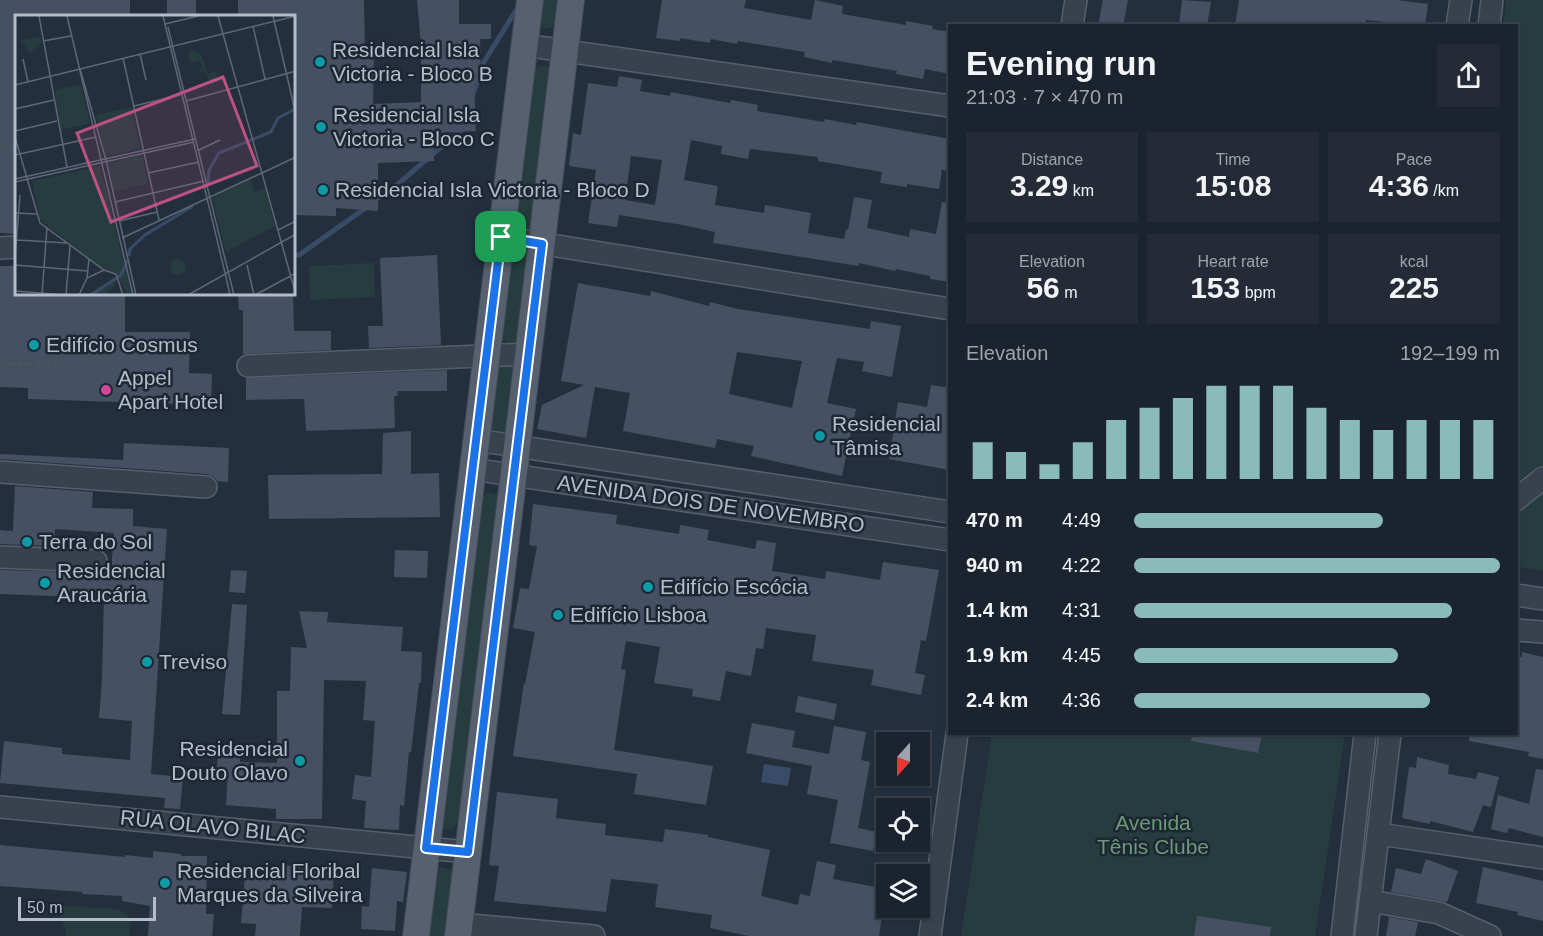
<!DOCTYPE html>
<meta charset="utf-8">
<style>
body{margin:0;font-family:Helvetica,sans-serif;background:#242b36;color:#f1f3f6;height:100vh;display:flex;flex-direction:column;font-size:22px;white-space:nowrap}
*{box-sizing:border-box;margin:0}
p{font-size:20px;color:#a0a4aa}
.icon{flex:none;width:33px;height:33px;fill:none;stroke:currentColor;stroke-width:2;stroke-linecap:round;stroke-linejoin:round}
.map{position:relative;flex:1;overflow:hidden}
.side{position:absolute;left:948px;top:24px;width:570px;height:711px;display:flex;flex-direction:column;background:#1b232e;border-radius:0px;box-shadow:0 2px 4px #0004,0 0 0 2px #39404a}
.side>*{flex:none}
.needle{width:39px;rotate:201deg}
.fabs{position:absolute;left:876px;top:732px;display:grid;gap:12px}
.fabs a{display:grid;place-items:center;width:54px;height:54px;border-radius:0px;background:#1b232e;box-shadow:0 2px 4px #0004,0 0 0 2px #39404a;font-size:30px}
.scale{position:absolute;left:18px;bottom:15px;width:138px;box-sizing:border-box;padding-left:6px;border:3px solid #b4bcc9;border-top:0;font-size:16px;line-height:21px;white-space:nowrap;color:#b4bcc9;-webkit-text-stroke:4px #1d2633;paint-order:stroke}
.pin{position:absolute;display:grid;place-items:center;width:51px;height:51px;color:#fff;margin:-26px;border-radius:12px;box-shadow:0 3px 9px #0006}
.round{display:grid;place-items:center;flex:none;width:63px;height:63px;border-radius:0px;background:#242b36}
.summary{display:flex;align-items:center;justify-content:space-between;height:102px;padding:0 18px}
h1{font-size:33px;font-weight:700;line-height:45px}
.metrics{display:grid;grid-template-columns:repeat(3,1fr);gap:9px;height:102px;padding:6px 18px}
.metrics div{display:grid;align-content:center;border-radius:0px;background:#242b36;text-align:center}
.metrics b{font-size:30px;font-weight:700}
.metrics small{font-size:16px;font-weight:400}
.metrics p{font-size:16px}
.chart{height:168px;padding:12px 18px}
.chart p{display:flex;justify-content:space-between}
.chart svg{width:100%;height:108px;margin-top:6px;stroke:#8bbbb9;stroke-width:6}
ul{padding:0 18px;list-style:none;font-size:20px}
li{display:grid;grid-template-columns:96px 72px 1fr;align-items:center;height:45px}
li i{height:15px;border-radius:8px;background:#8bbbb9}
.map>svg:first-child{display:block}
.green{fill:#263c3f}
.water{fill:#394c67}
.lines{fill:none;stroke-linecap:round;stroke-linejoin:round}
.stream{stroke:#394c67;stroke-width:5}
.building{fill:#455162;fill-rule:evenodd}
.minor-casing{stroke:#565f6c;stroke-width:24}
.major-casing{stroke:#414a57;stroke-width:28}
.path{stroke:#44595c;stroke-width:3;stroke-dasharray:4.5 4.5;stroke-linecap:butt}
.minor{stroke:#38414e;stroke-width:21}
.major{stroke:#56606e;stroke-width:26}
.route-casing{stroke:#fff;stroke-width:12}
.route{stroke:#1a73e8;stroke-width:8}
.culture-dot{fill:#0f9aa8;stroke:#1d2633;stroke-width:2}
.hotel-dot{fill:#d1479c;stroke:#1d2633;stroke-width:2}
.labels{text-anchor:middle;stroke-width:5;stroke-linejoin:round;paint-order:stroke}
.poi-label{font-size:21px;fill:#b4bcc9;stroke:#1d2633;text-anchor:start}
.street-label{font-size:21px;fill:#b4bcc9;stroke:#1d2633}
.park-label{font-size:21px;fill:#6b9a76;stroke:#1d2633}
.inset-river{fill:none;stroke:#394c67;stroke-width:3}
.inset-road{fill:none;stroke:#5e6776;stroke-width:1.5}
.view{fill:#bd5182;fill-opacity:0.15;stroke:#bd5182;stroke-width:3}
.inset-edge{fill:none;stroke:#b4bcc9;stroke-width:3}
</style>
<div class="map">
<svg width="1543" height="936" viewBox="0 0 1543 936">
<rect width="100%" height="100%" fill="#242f3e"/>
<path class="green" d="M542,0H558L555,26L546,29L541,27L539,20Z
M1506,0H1543V571L1517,567L1516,26H1503Z
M545,66L550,68L531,230H521L515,224L533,72L538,67Z
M520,251L527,253L530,257L521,338L516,344L511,347L501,338L512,256L514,253Z
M374,263L375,297L310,300L309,266Z
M514,363L517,368L507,431L497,434L490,429L499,366Z
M488,492L500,495L502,503L458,821L453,829H441L435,820L483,497Z
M992,734H1345L1315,936H961Z
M440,867L452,870L454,878L447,936H428L435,877Z
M71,906L117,909L126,914L131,922L129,936H65L66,932L59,912L61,907Z"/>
<path class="water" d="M764,764L791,768L788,786L761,782Z"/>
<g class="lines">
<path class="stream" d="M472,97L484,62L518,7
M374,201L398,184L461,130L463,126
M294,255H299L367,207"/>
</g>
<path class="building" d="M0,0H130V16H16L14,119H16V234L0,233Z
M167,0H196V16H167Z
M238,0H364L365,52L374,53L373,104L421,102V44L417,0H459V24H491V39H480L481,83H474L476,131L433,133L434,161L378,163V211L336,208V216L294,215V16H238Z
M662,0H746L744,8L811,20L815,0L843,6L842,14L906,25V21L933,26L932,29L950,32V74L925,69L923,79L896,74L897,71L832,60V63L804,57L805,52L738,41L737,44L711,39L710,43L680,38V41L656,38Z
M1103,0H1128L1123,26H1098Z
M1182,0L1211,2L1207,26H1179Z
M1239,0H1397L1428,4L1425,26L1366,20L1365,26H1290L1268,22L1267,26H1235Z
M619,76L642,80L640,91L670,96L671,92L730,103L731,100L758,105L757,111L824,122L825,119L856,125L857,122L950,139V171L942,170L939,189L907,184V187L880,183L882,172L818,161V157L750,149L748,159L721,154L722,146L691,140L684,180L718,186L715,205L764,213L765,205L811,213L808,233L844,239L846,229L848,230L854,197L872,200L867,228L909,237L910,229L936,234L942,202L950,203V282L930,279V276L896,269L895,271L859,263V266L713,243L715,232L683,225L619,215L617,227L588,223L596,170L569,166L573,133L581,135L588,83L617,87ZM631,156L662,160L655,205L625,200Z
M437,255L441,345L369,348L368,326H383L380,258Z
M0,266H16V294H125V332H190L189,373L212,374L211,405L28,399V388L0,387Z
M578,283L650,296L651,291L709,306L710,302L738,309L870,329L871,321L901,326L892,377L862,371L864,362L837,358L827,403L856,409L842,476L751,456L754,446L717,439L715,448L623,431L630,393L595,387L586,438L537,429L542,405L584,385L561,381ZM737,352L802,361L792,408L729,394Z
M238,294H293L294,331H331V350L243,354V310H239Z
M447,370V391H398L397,396H394L395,428L306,431L304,399L246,400V378Z
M931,385L950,388V470L889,459L898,402L927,407Z
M411,431V474L439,473L440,517L269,519L268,475L382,474L383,433Z
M124,443L229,448L228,482L217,481L214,477L207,474L0,459V454L123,460Z
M15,486L93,492L92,508L133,509V526L167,529L151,774L183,777L180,809L164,808L165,798L0,783L4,741L62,748V754L130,760L132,721L99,718L102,678L104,598L0,594V570L111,573L114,533L55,529L54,546L0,544V530L13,531Z
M533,504L617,515L616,524L679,534L680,525L709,530L707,540L755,549L757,540L776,543L772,571L825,579L826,571L880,580L883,562L939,570L926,641L921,640L915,673L925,675L921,695L871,685L874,670L812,661L816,635L766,628L763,649L756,648L751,676L726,671L720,701L692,696L693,689L654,683L660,647L626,641L621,669L626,670L614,750L713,766L706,805L634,794L637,774L513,756L524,683L525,684L535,632L513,628L520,588L529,589L537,546L529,545Z
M395,550L428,551L427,578L394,577Z
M231,570L247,571L245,593L229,592Z
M232,604L247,605L240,715L222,714Z
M299,611L328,612L327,622L403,627L401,651L422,652L421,683H419L411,753L409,752L404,806L400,805L399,830L364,828L366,801L352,799L355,775L371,777L375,721L363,720L366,681L324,680L322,819H276V809L226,805L228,771L217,770L218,747L240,748V762L277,763V691H290L291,647L307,648Z
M1522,652L1543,657V759L1528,756L1529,752L1469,741V734H1516V656L1522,657Z
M798,696L837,704L834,720L795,712Z
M752,723L795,731L792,747L829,754L834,726L866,732L861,760L870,762L858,828L877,832L873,851L830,843L838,800L807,794L812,766L746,753Z
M1192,734H1262L1258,753L1191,741Z
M1417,757L1449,765L1448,774L1476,779L1478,772L1499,777L1491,807L1483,805L1473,832L1430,821V824L1402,818L1409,767L1416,768Z
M1536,769L1543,770V837L1509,828L1507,833L1491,829L1498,795L1529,804Z
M497,792L558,799L556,818L606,824L605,835L663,842L665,829L708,835V837L770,850L761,896L798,905L800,894L810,896L817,861L836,865L833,879L886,889L879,936H749L710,928L712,915L655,907L658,884L611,879L606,912L494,901L499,866L489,865Z
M0,845L125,857V855L153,858V851L181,854V856H207L206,914H214L212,936H148L150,906L122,901V896L82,894L83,892L0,886Z
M1426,859L1458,871L1447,902L1391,892L1396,868L1421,874Z
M280,865L334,869L332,908L302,907L300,936H255L256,924L241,923L245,875L280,878Z
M1483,867L1543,881V921L1517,915L1518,912L1476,903Z
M372,868L407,872L403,902L397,901L395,931L361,929L362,906L369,907Z
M1197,916L1271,927L1270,936H1194Z
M1389,917L1418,922L1415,936H1386Z"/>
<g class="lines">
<g class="minor-casing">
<path id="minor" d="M1072,26L1076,0
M1457,26L1461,0
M1489,26L1492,0
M524,45L950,106
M501,237L950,309
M0,248L16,247
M248,366L529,354
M476,440L950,512
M472,469L950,540
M0,472L206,487
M1516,500L1543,478
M0,557L96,561
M1516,595L1543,599
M1516,630L1543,632
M0,807L468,852
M1379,834L1543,858
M1370,901L1439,913L1490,936
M460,924L594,936
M930,936L957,734
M1342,936L1365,734
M1366,936L1390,734"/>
</g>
<g class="major-casing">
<path id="major" d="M416,936L530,0
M458,936L571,0"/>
</g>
<path class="path" d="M0,149L16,150
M0,364L65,365"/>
<use href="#minor" class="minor"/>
<use href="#major" class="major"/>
</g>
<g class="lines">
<g class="route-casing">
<path id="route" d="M501,237L542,244L468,852L426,848Z"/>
</g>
<use href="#route" class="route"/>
</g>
<g class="culture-dot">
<circle cx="320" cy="62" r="6"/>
<circle cx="321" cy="127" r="6"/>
<circle cx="323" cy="190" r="6"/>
<circle cx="34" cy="345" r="6"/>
<circle cx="820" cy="436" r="6"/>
<circle cx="27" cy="542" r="6"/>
<circle cx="45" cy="583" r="6"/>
<circle cx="648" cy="587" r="6"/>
<circle cx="558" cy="615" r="6"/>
<circle cx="147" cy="662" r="6"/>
<circle cx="300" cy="761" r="6"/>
<circle cx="165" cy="883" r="6"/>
</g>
<circle class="hotel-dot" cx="106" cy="390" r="6"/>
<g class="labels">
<g class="poi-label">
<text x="332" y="57">Residencial Isla<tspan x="332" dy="24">Victoria - Bloco B</tspan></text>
<text x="333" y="122">Residencial Isla<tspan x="333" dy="24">Victoria - Bloco C</tspan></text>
<text x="335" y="197">Residencial Isla Victoria - Bloco D</text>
<text x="46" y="352">Edifício Cosmus</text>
<text x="118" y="385">Appel<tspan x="118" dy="24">Apart Hotel</tspan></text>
<text x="832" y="431">Residencial<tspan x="832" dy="24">Tâmisa</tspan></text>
<text x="39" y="549">Terra do Sol</text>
<text x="57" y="578">Residencial<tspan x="57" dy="24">Araucária</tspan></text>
<text x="660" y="594">Edifício Escócia</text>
<text x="570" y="622">Edifício Lisboa</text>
<text x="159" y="669">Treviso</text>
<text x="288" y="756" text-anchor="end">Residencial<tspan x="288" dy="24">Douto Olavo</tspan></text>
<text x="177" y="878">Residencial Floribal<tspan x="177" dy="24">Marques da Silveira</tspan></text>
</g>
<g class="street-label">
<text transform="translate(711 504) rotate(8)" y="7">AVENIDA DOIS DE NOVEMBRO</text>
<text transform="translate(213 827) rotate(6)" y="7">RUA OLAVO BILAC</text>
</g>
<g class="park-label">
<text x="1153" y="830">Avenida<tspan x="1153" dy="24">Tênis Clube</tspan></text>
</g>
</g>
<g transform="translate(15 15)">
<rect width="280" height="280" fill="#242f3e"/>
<path d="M25,21L26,28L15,38L6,25ZM175,34L186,40L193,59L201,57L203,67L196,69L189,56L182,59L187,51L184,45L178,48L174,44ZM66,70L75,108L46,115L40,78L42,74ZM116,92L125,133L91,142L81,100ZM127,140L133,169L99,176L93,148ZM85,151L116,277L113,280L101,258L86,252L25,205L17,166ZM235,164L239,177L250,173L260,211L211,237L197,183ZM155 252a8 8 0 1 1 16 0a8 8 0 1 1-16 0ZM100,262L101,269L90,280H72Z" fill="#263c3f"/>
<path class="inset-river" d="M193,168L194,155L204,138L256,117L263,103L280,94M114,241L115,234L130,220L178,191M76,280L106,260L113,245"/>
<path class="inset-road" d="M24,1L52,152M52,1L118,280M148,1L211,262M203,1L281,280M258,1L281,100M150,9L183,1M238,11L250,64M153,12L214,260M28,26L56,21M125,39L131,65M108,43L144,205M8,44L13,67M65,54L91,145L121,280M0,70L281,1M171,86L281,56M119,91L165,80M0,94L39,85M0,116L42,106M0,122L25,208L89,255L101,259L108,280M184,135L205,125M0,140L81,122M133,158L184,147M0,164L180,124M0,167L179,127M100,187L189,166M0,198L22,199M104,206L142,197M263,215L281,206M107,223L281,142M2,225L52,228M0,242L5,180M0,250L73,256M232,250L239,280M214,260L219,280M211,262L215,280M72,263L74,244M0,276L50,280M27,280L32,212M51,280L55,231M64,280L72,263L89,255M173,280L281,219M240,280L281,258"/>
<path class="view" d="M208,62L242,151L96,207L62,118Z"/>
<rect width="280" height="280" class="inset-edge"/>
</g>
</svg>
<div class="fabs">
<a><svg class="needle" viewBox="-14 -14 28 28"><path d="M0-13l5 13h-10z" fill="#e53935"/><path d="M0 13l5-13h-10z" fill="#a0a4aa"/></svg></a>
<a><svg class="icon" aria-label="locate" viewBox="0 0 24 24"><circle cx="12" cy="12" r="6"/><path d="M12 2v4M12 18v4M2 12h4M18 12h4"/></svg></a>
<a><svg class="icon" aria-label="layers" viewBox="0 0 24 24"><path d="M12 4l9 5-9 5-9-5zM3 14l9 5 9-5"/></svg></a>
</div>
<div class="scale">50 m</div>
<div class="pin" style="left:501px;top:237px;background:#1e9e55"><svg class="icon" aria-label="arrive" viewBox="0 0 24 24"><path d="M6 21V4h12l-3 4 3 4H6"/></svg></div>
<section class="side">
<div class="summary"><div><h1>Evening run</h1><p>21:03 · 7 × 470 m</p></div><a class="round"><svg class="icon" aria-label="share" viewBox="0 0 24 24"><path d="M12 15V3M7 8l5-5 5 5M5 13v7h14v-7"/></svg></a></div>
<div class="metrics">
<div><p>Distance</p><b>3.29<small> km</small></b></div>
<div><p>Time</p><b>15:08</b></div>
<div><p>Pace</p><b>4:36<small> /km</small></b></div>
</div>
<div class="metrics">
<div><p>Elevation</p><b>56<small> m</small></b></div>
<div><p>Heart rate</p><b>153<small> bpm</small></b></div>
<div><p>kcal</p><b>225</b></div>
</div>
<div class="chart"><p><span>Elevation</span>192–199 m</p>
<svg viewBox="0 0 160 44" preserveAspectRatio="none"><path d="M5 44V29M15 44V33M25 44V38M35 44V29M45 44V20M55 44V15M65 44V11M75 44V6M85 44V6M95 44V6M105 44V15M115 44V20M125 44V24M135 44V20M145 44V20M155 44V20"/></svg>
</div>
<ul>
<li><b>470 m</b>4:49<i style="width:68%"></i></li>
<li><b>940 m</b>4:22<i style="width:100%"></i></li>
<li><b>1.4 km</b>4:31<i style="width:87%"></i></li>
<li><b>1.9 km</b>4:45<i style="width:72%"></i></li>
<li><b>2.4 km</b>4:36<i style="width:81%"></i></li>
</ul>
</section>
</div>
